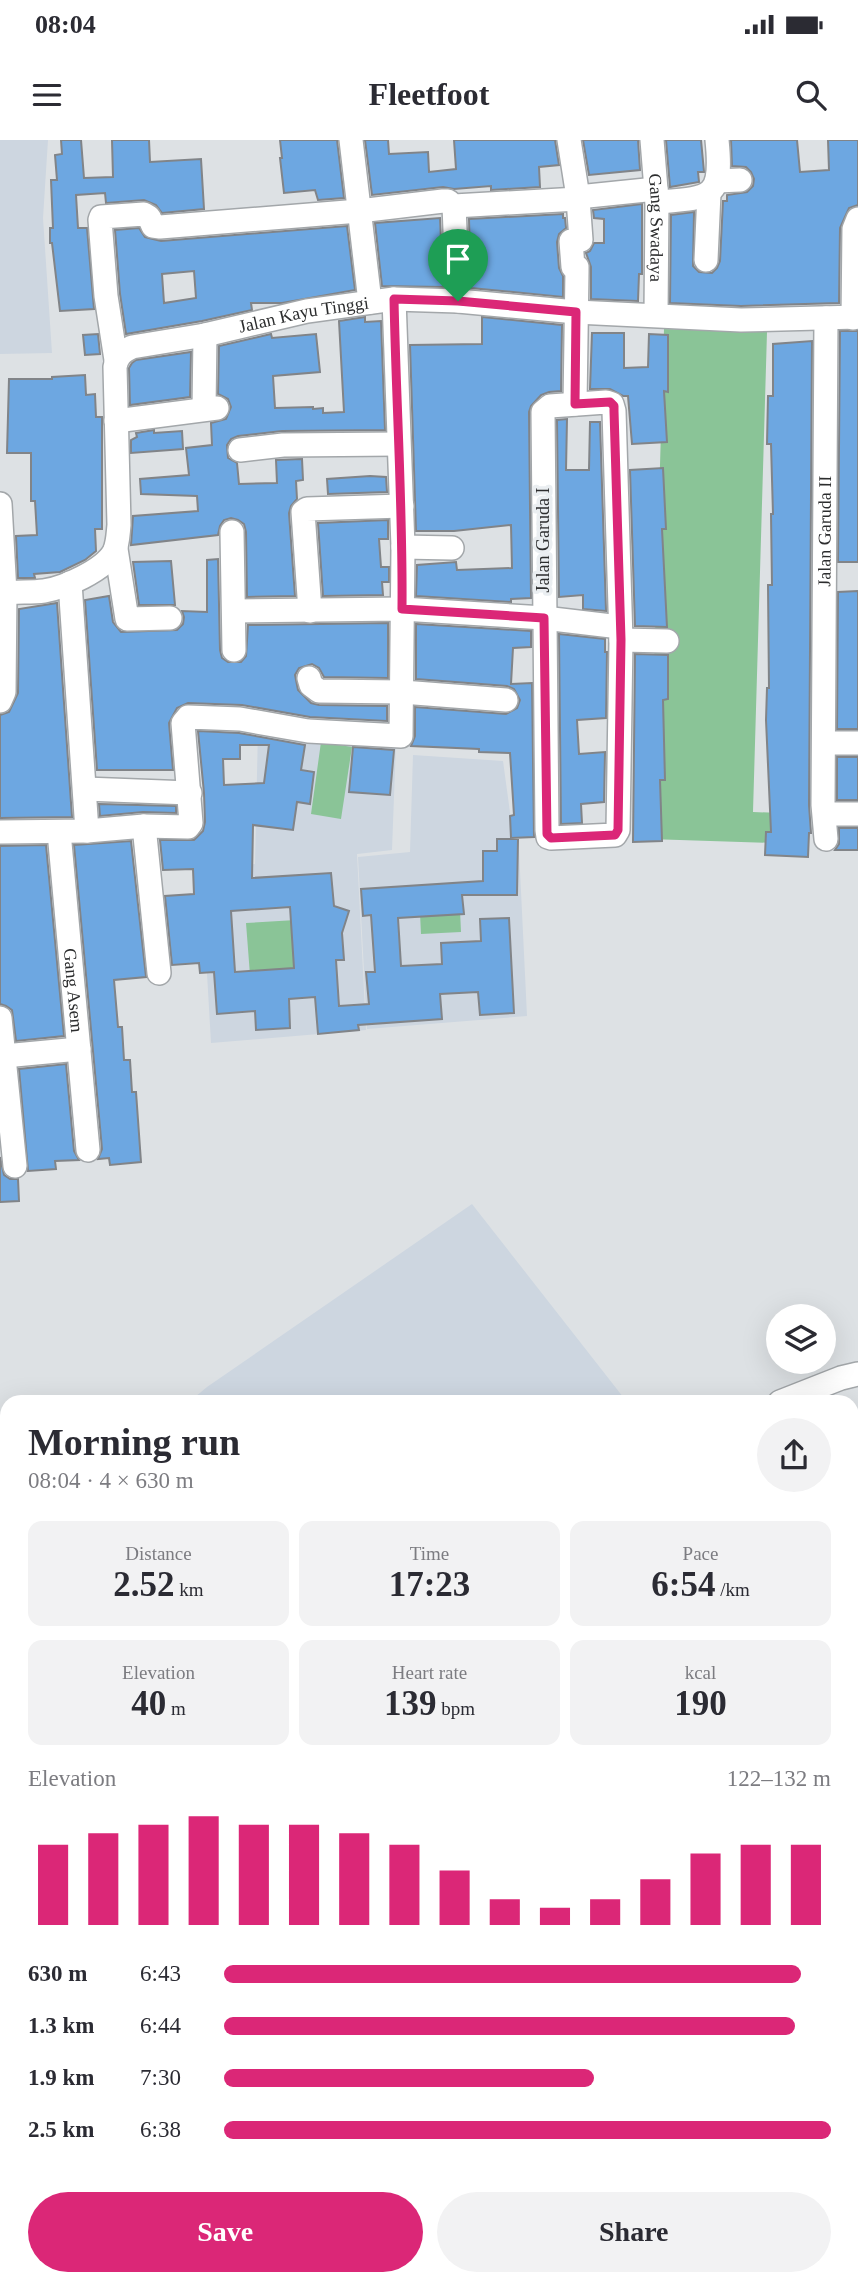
<!DOCTYPE html>
<meta charset="utf-8">
<style>
body{margin:0;font-family:Georgia,serif;background:#f2f2f3;color:#2b2b33;height:100vh;display:flex;flex-direction:column;font-size:26px;white-space:nowrap}
*{box-sizing:border-box;margin:0}
p{font-size:23px;color:#7c7c81}
.icon{flex:none;width:38px;height:38px;fill:none;stroke:currentColor;stroke-width:2;stroke-linecap:round;stroke-linejoin:round}
.map{position:relative;flex:1;overflow:hidden}
.drawer{position:absolute;left:0px;top:1255px;width:859px;height:891px;display:flex;flex-direction:column;background:#fff;border-radius:21px 21px 0 0;box-shadow:0 7px 28px #0002}
.drawer>*{flex:none}
.controls{position:absolute;left:766px;top:1164px;display:grid;gap:14px}
.controls a{display:grid;place-items:center;width:70px;height:70px;border-radius:50%;background:#fff;box-shadow:0 7px 28px #0002;font-size:35px}
.pin{position:absolute;display:grid;place-items:center;width:60px;height:60px;color:#fff;margin:-72px -30px;border-radius:50% 50% 50% 0;rotate:-45deg;box-shadow:0 0 7px #0007}
.pin .icon{rotate:45deg}
.round{display:grid;place-items:center;flex:none;width:74px;height:74px;border-radius:37px;background:#f2f2f3}
.head{display:flex;align-items:center;justify-content:space-between;height:119px;padding:0 28px}
h1{font-size:38px;font-weight:700;line-height:52px}
.figures{display:grid;grid-template-columns:repeat(3,1fr);gap:10px;height:119px;padding:7px 28px}
.figures div{display:grid;align-content:center;border-radius:14px;background:#f2f2f3;text-align:center}
.figures b{font-size:35px;font-weight:700}
.figures small{font-size:19px;font-weight:400}
.figures p{font-size:19px}
.chart{height:196px;padding:14px 28px}
.chart p{display:flex;justify-content:space-between}
.chart svg{width:100%;height:126px;margin-top:7px;stroke:#db2777;stroke-width:6}
.action{display:flex;gap:14px;margin-top:auto;padding:14px 28px}
.action a{flex:1;height:80px;border-radius:42px;background:#db2777;color:#fff;font-size:28px;font-weight:700;line-height:80px;text-align:center}
.action a+a{background:#f2f2f3;color:#2b2b33}
ul{padding:0 28px;list-style:none;font-size:23px}
li{display:grid;grid-template-columns:112px 84px 1fr;align-items:center;height:52px}
li i{height:18px;border-radius:9px;background:#db2777}
.status{display:flex;justify-content:space-between;align-items:center;height:49px;padding:0 35px;background:#fff;direction:ltr}
.status svg{height:19px;fill:currentColor}
header{display:flex;justify-content:space-between;align-items:center;height:91px;padding:0 28px;background:#fff;font-size:32px;font-weight:700}
.map>svg:first-child{display:block}
.built{fill:#cdd6e0}
.green{fill:#8ac497}
.lines{fill:none;stroke-linecap:round;stroke-linejoin:round}
.stream{stroke:#4b87a6;stroke-width:4.5}
.building{fill:#6da7e1;stroke:#818488;stroke-width:2;fill-rule:evenodd}
.minor-casing{stroke:#a3a7aa;stroke-width:26}
.minor{stroke:#fff;stroke-width:23}
.route-casing{stroke:#fff;stroke-width:14}
.route{stroke:#db2777;stroke-width:9}
.labels{text-anchor:middle;stroke-width:7;stroke-linejoin:round;paint-order:stroke}
.street-label{font-size:18px;fill:#2c2d2e;stroke:#eaeef1}
</style>
<div class="status"><b>08:04</b><svg viewBox="0 0 49 12"><path d="M0 12V9h3v3zM5 12V6h3v6zM10 12V3h3v9zM15 12V0h3v12zM26 1h20v11H26zM47 4h2v5h-2z"/></svg></div>
<header><svg class="icon" aria-label="menu" viewBox="0 0 24 24"><path d="M4 6h16M4 12h16M4 18h16"/></svg>Fleetfoot<svg class="icon" aria-label="search" viewBox="0 0 24 24"><circle cx="10" cy="10" r="6"/><path d="M15 15l6 6"/></svg></header>
<div class="map">
<svg width="858" height="2144" viewBox="0 0 858 2144">
<rect width="100%" height="100%" fill="#dde1e4"/>
<path class="built" d="M0,0H48L43,78L52,213L0,214Z
M258,589L396,603L392,710L357,714L366,890L211,903L201,729L255,724Z
M413,615L503,621L515,709L519,710L527,876L367,889L358,717L410,712Z
M472,1064L627,1262H189L207,1247Z"/>
<path class="green" d="M664,189L767,192L753,672L808,674L807,704L649,699Z
M321,602L352,607L341,679L311,674Z
M460,770L461,792L421,794L420,773Z
M296,780L299,832L250,835L246,783Z"/>
<g class="lines">
<path class="stream" d="M852,1274L858,1272
M0,1888L7,1882"/>
</g>
<path class="building" d="M61,0H81L84,38L113,37L112,0H149L150,22L201,19L204,69L162,73L156,65L144,60L106,63L105,53L76,55L78,88H87L94,169L60,171L52,103H50V88H53L51,40H57L55,15L62,14Z
M280,0H337L344,58L318,60L315,50L284,53L280,18H282Z
M365,0H388L389,14L428,12L429,32L456,29L454,0H555L559,25L539,27L540,47L491,50V46L454,49L443,47L372,55Z
M583,0H638L640,30L589,35Z
M666,0H701L704,32H698L699,42L670,47Z
M731,0H797L800,32L829,30L828,0H858V65L849,68L840,88L839,163L741,166L670,163L671,75L694,72L693,126L699,132L712,133L717,128L720,121L723,61H727V55L747,52L753,46L754,39L751,32L746,27L732,26Z
M642,64V134H639L638,161L591,159V127L586,113L590,111L594,103H604V79L594,78L593,70Z
M563,74V78H565L566,88L559,94L557,102L559,128L563,136V157L471,148L469,79Z
M440,78L443,147L382,146L375,83Z
M347,86L355,150L282,163H251L252,170L202,181L126,194L120,154L115,90L139,88L145,97L161,101ZM194,131L196,158L164,163L162,134Z
M365,177V182L381,181L385,290L282,291L238,296L231,299L227,305L228,318L237,323L239,344L277,343L276,320L302,319L303,340L296,341L297,359L291,366L289,373L295,456L247,457L246,392L244,384L238,380L231,378L224,380L220,386L218,395L131,405L133,376L198,371L197,356L141,354L140,339L189,335L186,308L212,305L211,283L226,279L231,267L228,259L218,254L219,206L271,194L272,198L316,194L320,232L273,236L275,268L313,267V269L323,268V273L344,272L339,181Z
M482,177L562,185L561,251L549,252L541,255L531,266L529,272L531,458L511,459V462L416,456L417,425L456,422L457,430L512,428L511,385L454,391H416L410,205L482,204Z
M840,191H858V422H838Z
M592,193H624V228L648,227L649,194L668,195V252L664,251L667,302L632,304L628,256H623L610,249H590Z
M98,194L100,214L85,215L83,195Z
M812,201L809,665L811,693H809L808,717L765,715L766,692H771L766,580L767,548H769L768,445H772L771,374H773L771,304H767L768,256H773V204Z
M191,212L190,257L130,265L129,228L132,223L136,220Z
M85,235L86,255L95,254L96,277H102V389H95L96,411L85,420L60,432L34,434L35,438H18L16,396L37,395L35,361H31V313H7L9,239H52V237Z
M567,279L566,330H589L590,282H600L606,471L583,469V455L559,457L557,280Z
M154,290V293L182,291L183,309L131,313V300L137,297L136,293Z
M663,328L666,389H662L667,487L635,486L630,330Z
M370,336L386,337L387,352L328,354L327,339Z
M388,380V399H379L381,427H389V442H382L383,455L323,456L318,383Z
M218,419L220,510L222,518L228,522H241L246,516L248,485L388,483V538L324,537L319,528L312,524L299,528L295,535L298,550L311,563L319,565L387,566V581L310,577L242,565L188,563L177,568L169,583L173,630H97L85,460L109,456L113,482L121,492L177,490L183,484L184,477L182,471L207,472V420Z
M171,421L175,465H139L133,422Z
M858,451V589H837L838,452Z
M57,463L72,677L0,678V575L9,572L18,553L19,469Z
M416,484L531,491V507L513,508L511,544L532,543L534,697L511,698L510,676L514,675L510,613L479,612V609L411,606L415,596V567L506,574L517,568L520,560L514,549L507,546L416,539Z
M559,494L605,499V512H607L606,578L577,580L579,614L605,612L604,662L581,664L582,683L561,684Z
M635,514L668,515V559L663,560L665,640H660L662,701L633,702Z
M198,591L239,593L305,605L301,630L314,632L310,664L297,662L293,690L253,685L252,738L331,733L334,766L349,771L342,793L344,820H336L339,866L369,864L366,832H375L371,775L363,776L361,749L483,741V711H497V699H518L517,755H462L464,774L398,778L401,826L442,824L441,803L481,801L480,779L509,778L514,873L480,875L478,852L440,854L442,879L358,885L359,890L318,894L315,857L289,859L290,888L256,890L255,871L217,874L214,832L200,833L199,823L172,825L165,756L194,754L193,729L163,730L160,700H194L203,691L205,682L204,653ZM240,605H269L264,643L224,645L223,619H240ZM290,767L294,828L235,832L231,771Z
M353,607L394,610L390,655L349,652Z
M837,617H858V660H837Z
M99,664L176,666V673L143,672L100,676Z
M839,688H858V710H835L839,704Z
M131,701L146,837L114,840L118,887H122L124,920H130L132,952H136L141,1022L110,1025L109,1018L98,1019L102,1009L74,705Z
M46,705L64,896L16,901L12,870L6,866L0,864V706Z
M66,924L74,1011L79,1020L55,1021L56,1029L28,1031L19,929Z
M0,1017L4,1035L10,1039H18L19,1061L0,1062Z"/>
<g class="lines">
<g class="minor-casing">
<g id="minor">
<path d="M351,0L370,162"/>
<path d="M569,0L578,57"/>
<path id="s1" d="M652,0L657,62L656,175"/>
<path d="M717,41L740,40"/>
<path d="M657,62C712,58 723,59 717,0"/>
<path d="M454,66L458,161"/>
<path d="M706,120L709,53"/>
<path d="M853,178L854,89L858,79"/>
<path d="M116,220L106,156L100,80L101,77L144,74L149,77L153,86L160,87L359,71L443,61H448L454,66L578,59V57L656,49"/>
<path d="M606,262L612,264L614,271L621,500L618,690L615,695L551,698L548,697L547,690L543,272L550,266Z"/>
<path d="M575,264L577,131V127H573L571,101L581,100L578,59"/>
<path d="M204,269L205,195"/>
<path d="M116,281L217,268"/>
<path d="M240,310L283,305L398,304"/>
<path d="M232,392L234,510"/>
<path d="M403,407L452,408"/>
<path d="M116,409L127,479L170,478"/>
<path d="M70,443L87,691"/>
<path id="s2" d="M0,454C14,451 29,453 44,451C64,448 104,430 114,412C118,404 118,394 119,385L115,227C117,216 122,212 132,207L205,195L307,171L394,159L458,161L576,172L741,180L858,177"/>
<path d="M234,471L402,469L544,478L620,487"/>
<path d="M310,471L303,372L307,369L402,366"/>
<path d="M621,500L667,501"/>
<path d="M309,538L311,545L319,551L402,552L506,560"/>
<path d="M0,561L4,552L5,453L0,364"/>
<path d="M824,603H858"/>
<path d="M85,649L190,653"/>
<path d="M825,674H858"/>
<path d="M144,686L159,833"/>
<path d="M0,692L87,691L144,686L188,687L191,683L183,583L188,577L240,579L308,591L401,596L403,407L394,159"/>
<path id="s3" d="M59,692L88,1010"/>
<path id="s4" d="M826,699L823,665L826,178"/>
<path d="M0,878L15,1026"/>
<path d="M4,916L79,909"/>
<path d="M780,1262L841,1238L858,1234"/>
<path d="M852,1302L858,1300"/>
<path d="M0,1397L7,1406"/>
<path d="M0,1845L7,1839"/>
<path d="M0,1933L7,1927"/>
<path d="M218,2138L222,2144"/>
<path d="M328,2138L332,2144"/>
<path d="M436,2138L440,2144"/>
<path d="M480,2138L481,2144"/>
<path d="M734,2138L740,2144"/>
<path d="M134,2144L140,2138"/>
<path d="M699,2144L703,2138"/>
</g>
</g>
<use href="#minor" class="minor"/>
</g>
<g class="lines">
<g class="route-casing">
<path id="route" d="M394,159L458,161L576,172L575,264L610,262L614,266V271L621,500L618,690L615,695L551,698L547,694L544,478L402,469C403,365 396,262 394,159Z"/>
</g>
<use href="#route" class="route"/>
</g>
<g class="labels">
<g class="street-label">
<text dy="6" stroke="none"><textPath href="#s1" startOffset="88">Gang Swadaya</textPath></text>
<text dy="6" stroke="none"><textPath href="#s2" startOffset="514">Jalan Kayu Tinggi</textPath></text>
<text dy="6" stroke="none"><textPath href="#s4" startOffset="308">Jalan Garuda II</textPath></text>
<text transform="translate(543 400) rotate(-90)" y="6">Jalan Garuda I</text>
<text dy="6" stroke="none"><textPath href="#s3" startOffset="159">Gang Asem</textPath></text>
</g>
</g>
</svg>
<div class="controls">
<a><svg class="icon" aria-label="layers" viewBox="0 0 24 24"><path d="M12 4l9 5-9 5-9-5zM3 14l9 5 9-5"/></svg></a>
</div>
<div class="pin" style="left:458px;top:161px;background:#1e9e55"><svg class="icon" aria-label="arrive" viewBox="0 0 24 24"><path d="M6 21V4h12l-3 4 3 4H6"/></svg></div>
<section class="drawer">
<div class="head"><div><h1>Morning run</h1><p>08:04 · 4 × 630 m</p></div><a class="round"><svg class="icon" aria-label="share" viewBox="0 0 24 24"><path d="M12 15V3M7 8l5-5 5 5M5 13v7h14v-7"/></svg></a></div>
<div class="figures">
<div><p>Distance</p><b>2.52<small> km</small></b></div>
<div><p>Time</p><b>17:23</b></div>
<div><p>Pace</p><b>6:54<small> /km</small></b></div>
</div>
<div class="figures">
<div><p>Elevation</p><b>40<small> m</small></b></div>
<div><p>Heart rate</p><b>139<small> bpm</small></b></div>
<div><p>kcal</p><b>190</b></div>
</div>
<div class="chart"><p><span>Elevation</span>122–132 m</p>
<svg viewBox="0 0 160 44" preserveAspectRatio="none"><path d="M5 44V16M15 44V12M25 44V9M35 44V6M45 44V9M55 44V9M65 44V12M75 44V16M85 44V25M95 44V35M105 44V38M115 44V35M125 44V28M135 44V19M145 44V16M155 44V16"/></svg>
</div>
<ul>
<li><b>630 m</b>6:43<i style="width:95%"></i></li>
<li><b>1.3 km</b>6:44<i style="width:94%"></i></li>
<li><b>1.9 km</b>7:30<i style="width:61%"></i></li>
<li><b>2.5 km</b>6:38<i style="width:100%"></i></li>
</ul>
<div class="action"><a>Save</a><a>Share</a></div>
</section>
</div>
